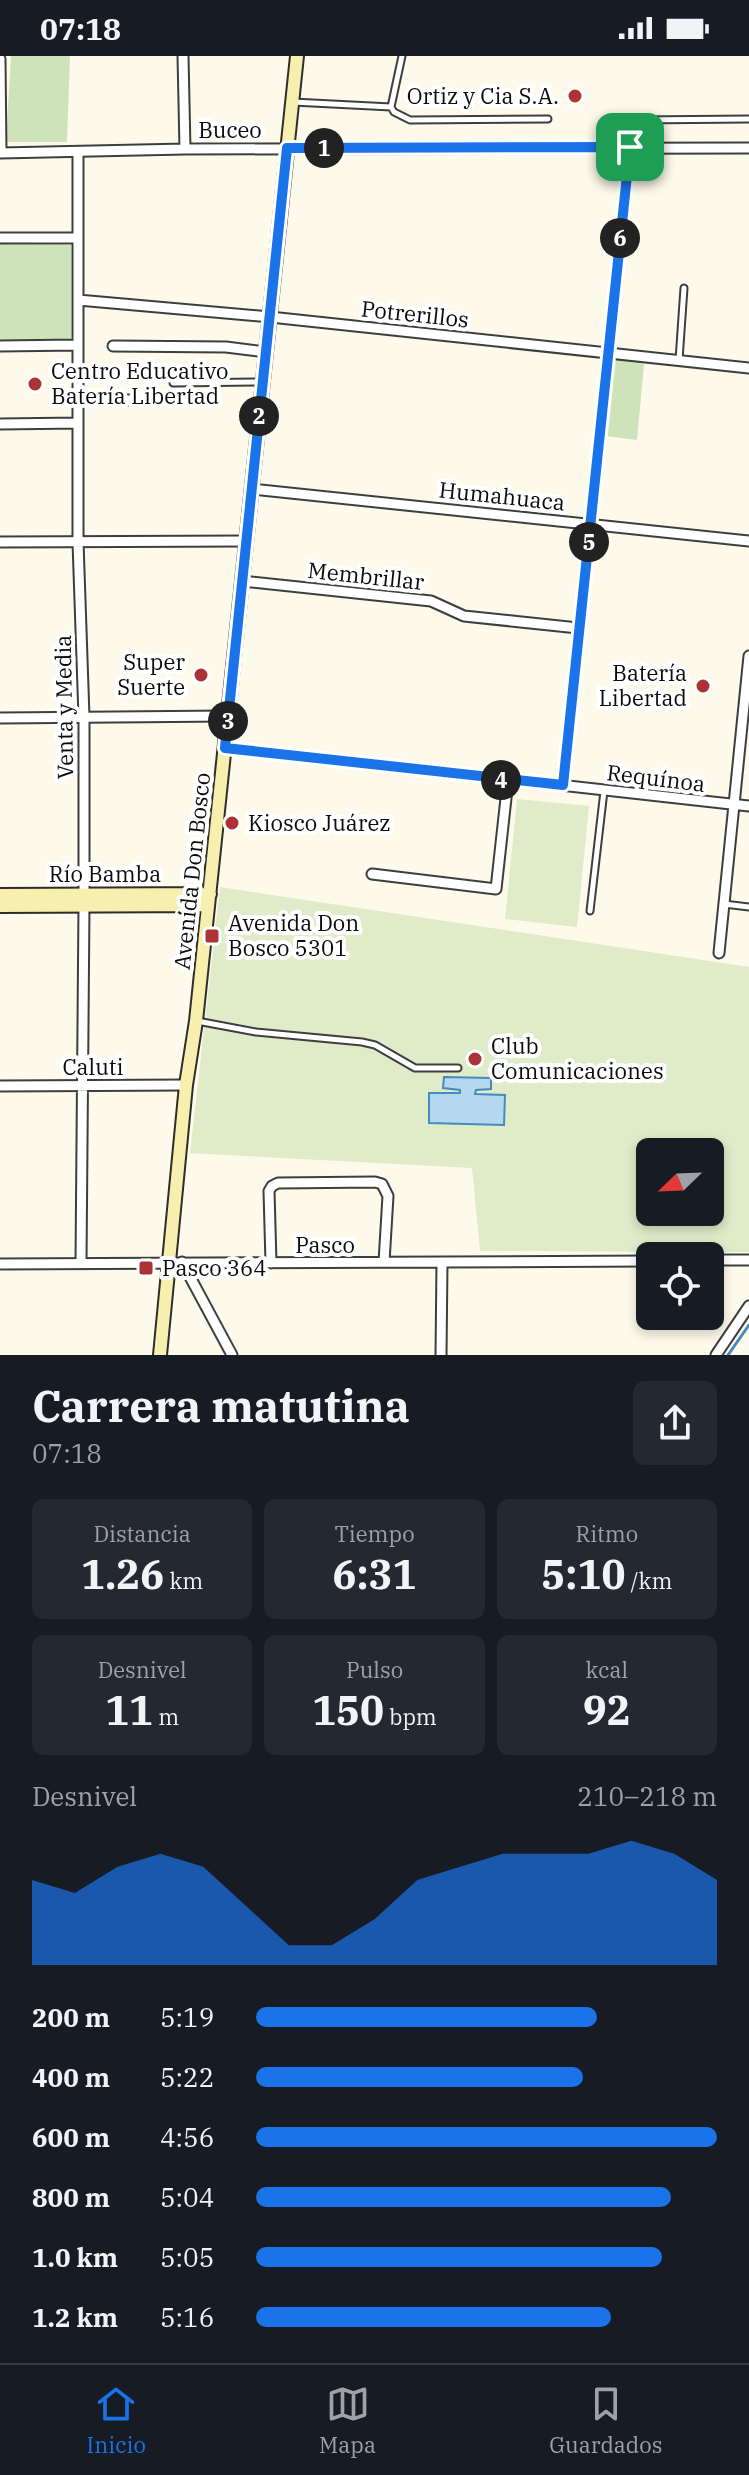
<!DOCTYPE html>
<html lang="es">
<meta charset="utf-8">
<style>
body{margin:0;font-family:"IBM Plex Serif",serif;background:#242831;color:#f1f3f6;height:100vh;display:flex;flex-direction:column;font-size:30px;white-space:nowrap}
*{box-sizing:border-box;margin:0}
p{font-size:26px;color:#9ea1a6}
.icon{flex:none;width:44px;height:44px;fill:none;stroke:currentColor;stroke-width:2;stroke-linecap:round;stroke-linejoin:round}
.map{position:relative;height:1299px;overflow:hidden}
.sheet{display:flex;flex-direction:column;background:#171b24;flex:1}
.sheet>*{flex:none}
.needle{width:52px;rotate:247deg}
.buttons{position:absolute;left:636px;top:1082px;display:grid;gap:16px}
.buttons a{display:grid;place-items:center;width:88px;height:88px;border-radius:12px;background:#171b24;box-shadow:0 4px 12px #0003;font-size:40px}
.pin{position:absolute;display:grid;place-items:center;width:68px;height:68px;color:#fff;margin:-34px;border-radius:16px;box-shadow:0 4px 12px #0006}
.km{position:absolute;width:40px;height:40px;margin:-20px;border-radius:50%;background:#222;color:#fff;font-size:22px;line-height:40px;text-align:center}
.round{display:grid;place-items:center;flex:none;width:84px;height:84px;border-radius:12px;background:#242831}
.headline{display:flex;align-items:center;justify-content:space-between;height:136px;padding:0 32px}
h1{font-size:44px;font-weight:700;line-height:60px}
.stats{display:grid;grid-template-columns:repeat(3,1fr);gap:12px;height:136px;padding:8px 32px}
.stats div{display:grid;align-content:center;border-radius:12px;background:#242831;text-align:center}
.stats b{font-size:40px;font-weight:700}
.stats small{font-size:22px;font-weight:400}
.stats p{font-size:22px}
.chart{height:224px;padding:16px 32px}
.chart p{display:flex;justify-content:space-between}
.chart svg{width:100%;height:144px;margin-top:8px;fill:#1a73e8;opacity:.7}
ul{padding:0 32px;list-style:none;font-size:26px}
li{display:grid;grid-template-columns:128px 96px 1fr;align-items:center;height:60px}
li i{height:20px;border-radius:10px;background:#1a73e8}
.status{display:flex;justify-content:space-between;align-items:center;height:56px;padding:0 40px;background:#171b24;direction:ltr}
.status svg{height:22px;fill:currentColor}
.menu{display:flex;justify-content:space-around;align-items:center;height:112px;border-top:2px solid #363941;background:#171b24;font-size:22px;color:#9ea1a6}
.menu a{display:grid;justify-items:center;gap:4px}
.menu .current{color:#1a73e8}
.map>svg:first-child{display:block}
.green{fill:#cee3b9}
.pitch{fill:#dfebc9;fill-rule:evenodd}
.water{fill:#b5d8ef;stroke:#448bbe;stroke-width:2}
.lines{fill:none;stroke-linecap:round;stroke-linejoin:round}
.stream{stroke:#448bbe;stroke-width:3}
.service-casing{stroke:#3e3e3e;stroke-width:9}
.minor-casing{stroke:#3e3e3e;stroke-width:13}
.secondary-casing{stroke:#2d2d2d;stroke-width:16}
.service{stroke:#fff;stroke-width:5}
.minor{stroke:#fff;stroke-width:9}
.secondary{stroke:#f6efad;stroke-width:12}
.route-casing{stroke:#fff;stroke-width:16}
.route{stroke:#1a73e8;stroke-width:10}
.poi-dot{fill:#ab3336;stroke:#fff;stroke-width:3}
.labels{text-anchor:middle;stroke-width:8;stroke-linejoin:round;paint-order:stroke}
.poi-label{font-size:22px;fill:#0b0b0b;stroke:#fff;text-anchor:start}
.street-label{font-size:22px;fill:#0b0b0b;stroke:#fff}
</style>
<div class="status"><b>07:18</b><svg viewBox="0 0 49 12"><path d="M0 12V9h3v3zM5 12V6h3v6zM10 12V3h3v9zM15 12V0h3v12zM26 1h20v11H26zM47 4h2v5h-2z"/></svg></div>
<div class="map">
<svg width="749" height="1299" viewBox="0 0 749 1299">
<rect width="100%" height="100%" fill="#fdfaeb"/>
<path class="green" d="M11,0H70L67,86H6Z
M0,188L71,189V285H0Z
M613,304L644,308L637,384L606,380Z"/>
<path class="pitch" d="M517,743L589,750L577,871L505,863Z
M220,831L749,911V1196L480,1195L472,1112L190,1097ZM650,1096H710V1156H650Z"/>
<path class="water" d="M444,1021L491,1022V1033L476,1034L475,1038L505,1039L504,1069L429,1067V1037H460V1034L443,1032Z"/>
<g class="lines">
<path class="stream" d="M728,1299L749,1269"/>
<g class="service-casing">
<path id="service" d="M293,46L391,51L394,56L410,64L548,63
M391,51L402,0
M637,64L749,63
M679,304L684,232
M173,327L262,326
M724,848L749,851
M590,855L604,735
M197,965L256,976L362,986L375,989L415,1012H458"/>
</g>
<g class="minor-casing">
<path id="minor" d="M183,0L185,93
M0,3L1,97
M78,96V486L84,661V849L81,1207
M0,97L185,93L749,92
M0,182H77
M78,244L270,261L749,312
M0,290L77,289
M113,290L226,291L266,296
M78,344H134
M0,368L78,367
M252,433L749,485
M0,486L246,485
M242,525L431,545L464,560L578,572
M0,662L228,660
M225,692L749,750
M563,729L630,91
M372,818L496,833L508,724
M719,897L749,600
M0,1030L186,1029
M710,1204H749
M182,1206L232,1299
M271,1207L269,1135L272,1130L278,1127L375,1126L382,1128L388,1140L384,1206
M0,1208L650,1205
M441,1299L442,1207
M716,1299L749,1250"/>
</g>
<g class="secondary-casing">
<path id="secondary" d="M0,839L210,838
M0,850L208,849
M160,1299L186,1029L196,965L297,0"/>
</g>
<use href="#service" class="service"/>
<use href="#minor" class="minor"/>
<use href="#secondary" class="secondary"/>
</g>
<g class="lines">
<g class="route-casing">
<path id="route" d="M630,91L563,729L225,692L287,92Z"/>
</g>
<use href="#route" class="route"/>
</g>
<g class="poi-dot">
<circle cx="575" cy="40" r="8"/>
<circle cx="35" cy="328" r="8"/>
<circle cx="201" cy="619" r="8"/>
<circle cx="703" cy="630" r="8"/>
<circle cx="232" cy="767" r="8"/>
<rect x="204" y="872" width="16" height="16" rx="4"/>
<circle cx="475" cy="1003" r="8"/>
<rect x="138" y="1204" width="16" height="16" rx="4"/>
</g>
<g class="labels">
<g class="poi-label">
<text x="559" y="48" text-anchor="end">Ortiz y Cia S.A.</text>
<text x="51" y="323">Centro Educativo<tspan x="51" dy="25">Batería Libertad</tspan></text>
<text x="185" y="614" text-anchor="end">Super<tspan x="185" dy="25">Suerte</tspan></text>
<text x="687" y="625" text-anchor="end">Batería<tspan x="687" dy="25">Libertad</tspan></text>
<text x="248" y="775">Kiosco Juárez</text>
<text x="228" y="875">Avenida Don<tspan x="228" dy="25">Bosco 5301</tspan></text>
<text x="491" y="998">Club<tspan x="491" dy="25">Comunicaciones</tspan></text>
<text x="162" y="1220">Pasco 364</text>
</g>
<g class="street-label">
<text x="230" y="82">Buceo</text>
<text transform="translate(415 258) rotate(6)" y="8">Potrerillos</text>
<text transform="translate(502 440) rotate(6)" y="8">Humahuaca</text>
<text transform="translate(366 520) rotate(6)" y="8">Membrillar</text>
<text transform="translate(64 651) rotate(-91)" y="8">Venta y Media</text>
<text transform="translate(656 722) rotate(7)" y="8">Requínoa</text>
<text transform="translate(192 815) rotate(-84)" y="8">Avenida Don Bosco</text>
<text x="105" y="826">Río Bamba</text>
<text x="93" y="1019">Caluti</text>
<text x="325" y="1197">Pasco</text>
</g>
</g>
</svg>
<div class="buttons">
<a><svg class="needle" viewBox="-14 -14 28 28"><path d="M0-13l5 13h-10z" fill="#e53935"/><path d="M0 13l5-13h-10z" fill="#9ea1a6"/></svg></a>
<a><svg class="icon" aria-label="locate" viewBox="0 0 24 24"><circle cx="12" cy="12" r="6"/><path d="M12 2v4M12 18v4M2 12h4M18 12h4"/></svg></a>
</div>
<div class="pin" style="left:630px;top:91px;background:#1e9e55"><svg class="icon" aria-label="arrive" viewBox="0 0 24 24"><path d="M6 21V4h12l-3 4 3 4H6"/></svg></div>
<b class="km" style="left:324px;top:92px">1</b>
<b class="km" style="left:259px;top:360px">2</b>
<b class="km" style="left:228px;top:665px">3</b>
<b class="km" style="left:501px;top:724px">4</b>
<b class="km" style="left:589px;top:486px">5</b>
<b class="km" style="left:620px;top:182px">6</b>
</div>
<section class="sheet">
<div class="headline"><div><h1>Carrera matutina</h1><p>07:18</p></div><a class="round"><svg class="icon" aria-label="share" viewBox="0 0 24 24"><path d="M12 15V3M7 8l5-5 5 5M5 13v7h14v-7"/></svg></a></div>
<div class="stats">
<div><p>Distancia</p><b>1.26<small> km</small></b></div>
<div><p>Tiempo</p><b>6:31</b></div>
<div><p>Ritmo</p><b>5:10<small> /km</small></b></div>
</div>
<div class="stats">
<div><p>Desnivel</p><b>11<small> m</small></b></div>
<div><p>Pulso</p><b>150<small> bpm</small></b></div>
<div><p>kcal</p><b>92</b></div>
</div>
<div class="chart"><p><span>Desnivel</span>210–218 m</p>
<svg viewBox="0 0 160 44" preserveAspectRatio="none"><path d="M0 44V18L10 22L20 14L30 10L40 14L50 26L60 38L70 38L80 30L90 18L100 14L110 10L120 10L130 10L140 6L150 10L160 18V44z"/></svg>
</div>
<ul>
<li><b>200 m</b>5:19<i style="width:74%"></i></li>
<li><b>400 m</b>5:22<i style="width:71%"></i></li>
<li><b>600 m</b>4:56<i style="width:100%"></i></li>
<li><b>800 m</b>5:04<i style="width:90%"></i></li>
<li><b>1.0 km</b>5:05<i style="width:88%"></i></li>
<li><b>1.2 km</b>5:16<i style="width:77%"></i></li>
</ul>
</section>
<nav class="menu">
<a class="current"><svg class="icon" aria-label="home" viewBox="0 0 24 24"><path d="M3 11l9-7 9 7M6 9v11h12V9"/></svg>Inicio</a>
<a><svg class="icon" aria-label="map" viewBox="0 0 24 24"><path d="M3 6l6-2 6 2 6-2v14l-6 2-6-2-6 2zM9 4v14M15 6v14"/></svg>Mapa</a>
<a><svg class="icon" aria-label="saved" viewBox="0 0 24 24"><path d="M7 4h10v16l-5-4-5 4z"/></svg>Guardados</a>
</nav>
